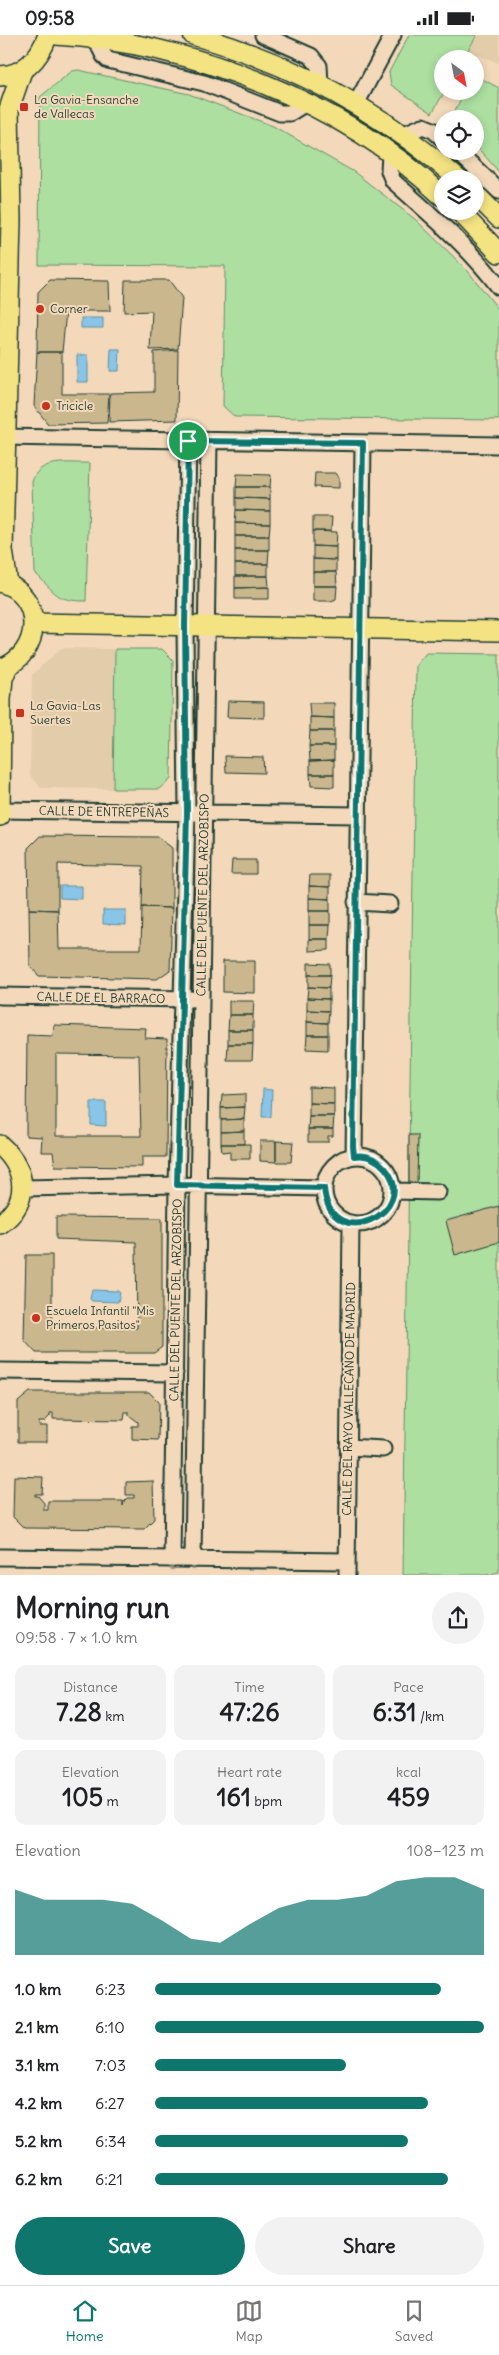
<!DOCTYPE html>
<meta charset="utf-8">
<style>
body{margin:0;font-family:Delius,sans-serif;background:#f2f2f2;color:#202124;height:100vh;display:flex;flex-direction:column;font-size:19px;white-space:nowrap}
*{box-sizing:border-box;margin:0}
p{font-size:16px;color:#757577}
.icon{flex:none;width:28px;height:28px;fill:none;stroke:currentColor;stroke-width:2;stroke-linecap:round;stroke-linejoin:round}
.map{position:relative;height:1540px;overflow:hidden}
.panel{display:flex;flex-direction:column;background:#fff;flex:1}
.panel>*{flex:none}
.needle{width:32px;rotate:148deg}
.fabs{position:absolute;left:434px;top:15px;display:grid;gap:10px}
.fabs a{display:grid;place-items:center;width:50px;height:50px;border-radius:50%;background:#fff;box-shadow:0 2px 8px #0003;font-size:25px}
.pin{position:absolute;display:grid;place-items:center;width:42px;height:42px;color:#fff;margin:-21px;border:2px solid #fff;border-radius:50%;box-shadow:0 1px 5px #0007}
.round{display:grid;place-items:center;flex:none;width:52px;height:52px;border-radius:26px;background:#f2f2f2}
.summary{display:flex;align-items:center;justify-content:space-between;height:85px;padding:0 15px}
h1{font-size:28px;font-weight:800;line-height:38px}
.figures{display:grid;grid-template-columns:repeat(3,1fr);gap:8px;height:85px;padding:5px 15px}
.figures div{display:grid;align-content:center;border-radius:12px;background:#f2f2f2;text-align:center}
.figures b{font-size:25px;font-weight:800}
.figures small{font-size:14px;font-weight:400}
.figures p{font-size:14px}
.chart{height:140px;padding:10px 15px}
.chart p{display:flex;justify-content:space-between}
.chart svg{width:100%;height:90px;margin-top:5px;fill:#0f766e;opacity:.7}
.button{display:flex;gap:10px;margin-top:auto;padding:10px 15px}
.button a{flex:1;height:58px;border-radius:30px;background:#0f766e;color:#fff;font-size:20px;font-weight:800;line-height:58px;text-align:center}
.button a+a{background:#f2f2f2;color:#202124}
ul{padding:0 15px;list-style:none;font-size:16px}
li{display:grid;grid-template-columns:80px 60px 1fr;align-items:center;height:38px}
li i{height:12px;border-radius:6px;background:#0f766e}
.status{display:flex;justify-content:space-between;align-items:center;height:35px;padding:0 25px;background:#fff;direction:ltr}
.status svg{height:14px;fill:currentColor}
.tab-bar{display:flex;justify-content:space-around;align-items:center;height:70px;border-top:1px solid #e0e0e0;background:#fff;font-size:14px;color:#757577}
.tab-bar a{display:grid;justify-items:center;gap:2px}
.tab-bar .selected{color:#0f766e}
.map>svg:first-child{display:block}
.built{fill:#e3ccaa}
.green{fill:#acdfa0;stroke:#668e6a}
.water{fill:#88c5e8;stroke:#5e8fa0}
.building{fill:#cab78d;stroke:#1f3d34;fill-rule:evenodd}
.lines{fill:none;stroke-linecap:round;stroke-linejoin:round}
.minor-casing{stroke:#1f3d34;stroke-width:19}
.major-casing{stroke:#1f3d34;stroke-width:22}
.minor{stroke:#f3d9ba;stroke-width:15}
.major{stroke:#f4e382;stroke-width:19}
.route-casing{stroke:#fff;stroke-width:10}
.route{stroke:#0f766e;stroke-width:6}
.poi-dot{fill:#c8321e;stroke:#f3d9ba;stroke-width:2}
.labels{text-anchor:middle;stroke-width:4;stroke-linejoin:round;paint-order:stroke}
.poi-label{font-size:12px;fill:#1f3d34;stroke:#f3d9ba;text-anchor:start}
.street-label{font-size:12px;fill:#1f3d34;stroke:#f3d9ba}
</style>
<div class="status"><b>09:58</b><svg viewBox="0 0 49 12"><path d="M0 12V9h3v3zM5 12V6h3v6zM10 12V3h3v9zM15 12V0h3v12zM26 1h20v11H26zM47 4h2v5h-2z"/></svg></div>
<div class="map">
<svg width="499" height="1540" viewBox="0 0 499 1540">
<rect width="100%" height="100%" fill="#f3d9ba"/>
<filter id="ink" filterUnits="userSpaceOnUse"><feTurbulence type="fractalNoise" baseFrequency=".02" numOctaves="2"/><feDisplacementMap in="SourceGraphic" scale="10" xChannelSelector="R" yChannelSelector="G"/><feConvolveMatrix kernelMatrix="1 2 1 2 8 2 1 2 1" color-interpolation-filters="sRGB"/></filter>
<g filter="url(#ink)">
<path class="built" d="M477,0H499V28L468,16Z
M61,613L115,614L113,754L41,753L30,740L32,640Z"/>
<path class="green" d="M409,0H477L463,24H442V56H445L432,78L391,50L389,37Z
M78,35L189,59L273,91L354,137L416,185L467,235L499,275V385L235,382L223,371L225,231L39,230L40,62L72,36Z
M475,40L499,53V137L475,110V84L451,83L465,56H475Z
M90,428L86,566C55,566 56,558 35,538L32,447C39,422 69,429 90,428Z
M115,614H162L173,625L171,744L160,754H113Z
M426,618L499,619V1537L486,1540H403L416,630Z"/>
<path class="water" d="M81,283H103V293H81Z
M111,314H120L119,336H110Z
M77,320H88V347H77Z
M60,851H82V864L60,863Z
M103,875H126V890L103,889Z
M263,1054L272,1055L271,1082H262Z
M91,1067H106V1091L91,1090Z
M92,1255L118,1256L120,1258L118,1267L92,1266L90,1264Z"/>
<path class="building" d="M50,245L109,246L110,276H66L62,317H37L38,257Z
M125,245H169L182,263L178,314L150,315L152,276L124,277Z
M178,315L177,385L109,387L110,358L154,357V317Z
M37,317H62V359H109L107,388L48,389L34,371Z
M315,438H336L339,443V453L314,452Z
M237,439L271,440L270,452H236Z
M236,452H270V464L236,463Z
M236,463L270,464V476L236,475Z
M236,475L270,476V489L235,488Z
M313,482H332L331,496H313Z
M235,488L270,489L269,501H235Z
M313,496L337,497L336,512L313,511Z
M235,501H269V515H235Z
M313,511L336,512V525L313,524Z
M235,515H269L268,529H235Z
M313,524L336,525V537H313Z
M235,529H268V541H235Z
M313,537H336L337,551H313Z
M235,541H268L269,552L235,553Z
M313,551H337L336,564L331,566H313Z
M269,552V564H235V553Z
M228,666L264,667V683L227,682Z
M309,668H334V683L310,682Z
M310,682L334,683V696H310Z
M310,696H334V711H309Z
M309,711H334V725L310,726Z
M225,721L263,722L264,738L226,737Z
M334,725V739H310V726Z
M310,739H334V752L311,751Z
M40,801L158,802L172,813V873L142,872L143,831L58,829V875L29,874L28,813Z
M232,825H256V839H231Z
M310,840H330V852L309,851Z
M309,851L330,852V864L309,863Z
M309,863L330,864V876H309Z
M142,872L172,873L170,935L157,944L39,941L30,931L29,874L58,875L59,914H141Z
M309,876H330V890H309Z
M309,890H330L329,904H309Z
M309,904H329V915L309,916Z
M223,926H255V958L223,957Z
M308,928L330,929V940H308Z
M308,940H330L329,953L308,952Z
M308,952L329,953V964L307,963Z
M307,963L329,964V976L307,975Z
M229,966H254L253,980H229Z
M307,975L329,976L328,988L307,987Z
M229,980H253V995H228Z
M307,987L328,988V1000H307Z
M54,990L146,993L145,1003L167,1004L166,1122H142V1132L55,1131L53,1117H41L42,1102L26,1101L27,1000L53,1001ZM56,1019L139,1020L141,1101H56Z
M228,995H253V1009H228Z
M307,1000H328V1015L306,1014Z
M228,1009H253L252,1025H227Z
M309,1052L334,1053V1069L309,1068Z
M245,1059V1072L221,1073L222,1060Z
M309,1068L334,1069V1081H309Z
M245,1072L244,1084L221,1085V1073Z
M309,1081H334L333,1094H308Z
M244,1084V1096L221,1097V1085Z
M308,1094H333V1101H328V1107H308Z
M244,1096V1109H221V1097Z
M409,1100H418L417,1149H409Z
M260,1106H276V1127L260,1126Z
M276,1106L293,1107L291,1127H276Z
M221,1109H250V1124H230V1116L222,1117Z
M499,1171V1207L455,1220L446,1186Z
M56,1182L162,1183V1312L154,1318H36L24,1305L26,1220H52V1293H137L136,1207L56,1204Z
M30,1357H149L159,1367L158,1405L132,1404V1391H138V1387L129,1380V1377H125L124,1385L53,1384V1378H50V1381L44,1387H39V1391H47V1407H18V1367Z
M14,1441L43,1442L42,1459H35V1461H38L44,1468V1475H48V1466H123V1471L124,1466L127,1463H134V1460H126V1447L153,1446L154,1484L144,1494L24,1493L13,1482Z"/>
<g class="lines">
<g class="minor-casing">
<path id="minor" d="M263,0L311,21L319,31L320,48
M95,3L104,21L108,25L204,48L280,78H290L306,68
M356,69L393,0
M404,99L423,91L433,95L442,103
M457,116L499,156
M390,119L389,136L393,146C430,179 468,211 499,252
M0,402L499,410
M0,775L357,780
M356,867L390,869
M0,961L191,964
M324 1155a34 34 0 1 1 68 0a34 34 0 1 1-68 0Z
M354,1121L363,408
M22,1153L177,1150L324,1153
M393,1156L438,1157
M0,1336L175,1338
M348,1412L383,1414
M0,1522L346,1526
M172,1525L177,1150L187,778L185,591L188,405
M193,1525L209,406
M347,1540L351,1188"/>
</g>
<g class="major-casing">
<path id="major" d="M56,0C189,7 345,68 442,161
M193,0C292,28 381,76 458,144
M0,41C26,40 40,22 48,0
M475,159L499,183
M459,176L499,218
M0,547C45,559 43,620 0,634
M8,549L3,515L11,185L9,74L22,36
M34,588L499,596
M0,781L1,664L3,643L8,631
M0,1110C27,1134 31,1167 0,1189"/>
</g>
<use href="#minor" class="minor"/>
<use href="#major" class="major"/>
</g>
</g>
<g class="lines" filter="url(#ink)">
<g class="route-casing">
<path id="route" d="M188,406L363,408L353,1111L354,1121C366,1119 377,1124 385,1133C422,1176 330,1222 324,1153L177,1150L187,778L185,591Z"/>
</g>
<use href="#route" class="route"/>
</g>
<g class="poi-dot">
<rect x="19" y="67" width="10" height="10" rx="2.5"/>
<circle cx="40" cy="274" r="5"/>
<circle cx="46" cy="371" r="5"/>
<rect x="15" y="673" width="10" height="10" rx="2.5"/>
<circle cx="36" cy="1283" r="5"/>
</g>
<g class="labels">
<g class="poi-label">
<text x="34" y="69">La Gavia-Ensanche<tspan x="34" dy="14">de Vallecas</tspan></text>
<text x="50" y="278">Corner</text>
<text x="56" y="375">Tricicle</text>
<text x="30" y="675">La Gavia-Las<tspan x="30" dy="14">Suertes</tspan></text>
<text x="46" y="1280">Escuela Infantil "Mis<tspan x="46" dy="14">Primeros Pasitos"</tspan></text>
</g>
<g class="street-label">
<text transform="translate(104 777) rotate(1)" y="4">CALLE DE ENTREPEÑAS</text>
<text transform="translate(203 860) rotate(-89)" y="4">CALLE DEL PUENTE DEL ARZOBISPO</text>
<text transform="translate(101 963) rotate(1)" y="4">CALLE DE EL BARRACO</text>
<text transform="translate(176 1265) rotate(-89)" y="4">CALLE DEL PUENTE DEL ARZOBISPO</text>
<text transform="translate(349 1364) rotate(-89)" y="4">CALLE DEL RAYO VALLECANO DE MADRID</text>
</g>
</g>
</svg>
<div class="fabs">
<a><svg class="needle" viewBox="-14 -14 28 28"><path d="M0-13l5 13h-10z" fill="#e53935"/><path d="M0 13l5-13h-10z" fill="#757577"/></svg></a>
<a><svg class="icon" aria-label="locate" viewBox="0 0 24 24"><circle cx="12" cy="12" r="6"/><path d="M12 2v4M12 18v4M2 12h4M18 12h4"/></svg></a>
<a><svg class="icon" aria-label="layers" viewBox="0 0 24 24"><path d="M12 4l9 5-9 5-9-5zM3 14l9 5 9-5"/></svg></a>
</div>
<div class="pin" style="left:188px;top:406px;background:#1e9e55"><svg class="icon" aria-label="arrive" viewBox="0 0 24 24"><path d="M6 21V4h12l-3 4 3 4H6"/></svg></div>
</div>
<section class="panel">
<div class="summary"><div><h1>Morning run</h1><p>09:58 · 7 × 1.0 km</p></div><a class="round"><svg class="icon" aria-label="share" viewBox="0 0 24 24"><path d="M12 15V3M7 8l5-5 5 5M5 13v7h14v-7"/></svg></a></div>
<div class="figures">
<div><p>Distance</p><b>7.28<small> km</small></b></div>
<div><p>Time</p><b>47:26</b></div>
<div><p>Pace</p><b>6:31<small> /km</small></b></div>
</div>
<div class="figures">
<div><p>Elevation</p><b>105<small> m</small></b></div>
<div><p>Heart rate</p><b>161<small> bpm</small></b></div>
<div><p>kcal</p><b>459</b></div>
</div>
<div class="chart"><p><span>Elevation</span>108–123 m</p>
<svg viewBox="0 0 160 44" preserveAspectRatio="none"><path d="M0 44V12L10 17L20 17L30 17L40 19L50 27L60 36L70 38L80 29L90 21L100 17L110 17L120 15L130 8L140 6L150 6L160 12V44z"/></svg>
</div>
<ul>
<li><b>1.0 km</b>6:23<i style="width:87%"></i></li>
<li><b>2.1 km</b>6:10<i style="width:100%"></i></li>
<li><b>3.1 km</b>7:03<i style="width:58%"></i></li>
<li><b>4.2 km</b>6:27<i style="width:83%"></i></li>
<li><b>5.2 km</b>6:34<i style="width:77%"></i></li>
<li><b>6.2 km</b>6:21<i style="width:89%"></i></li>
</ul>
<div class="button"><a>Save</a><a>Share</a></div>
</section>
<nav class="tab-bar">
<a class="selected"><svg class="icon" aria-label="home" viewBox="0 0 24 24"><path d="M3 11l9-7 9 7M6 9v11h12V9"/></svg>Home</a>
<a><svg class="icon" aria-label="map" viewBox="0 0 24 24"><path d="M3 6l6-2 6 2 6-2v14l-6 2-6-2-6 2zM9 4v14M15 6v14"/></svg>Map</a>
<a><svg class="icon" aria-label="saved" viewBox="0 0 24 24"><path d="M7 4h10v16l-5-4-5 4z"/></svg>Saved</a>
</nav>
